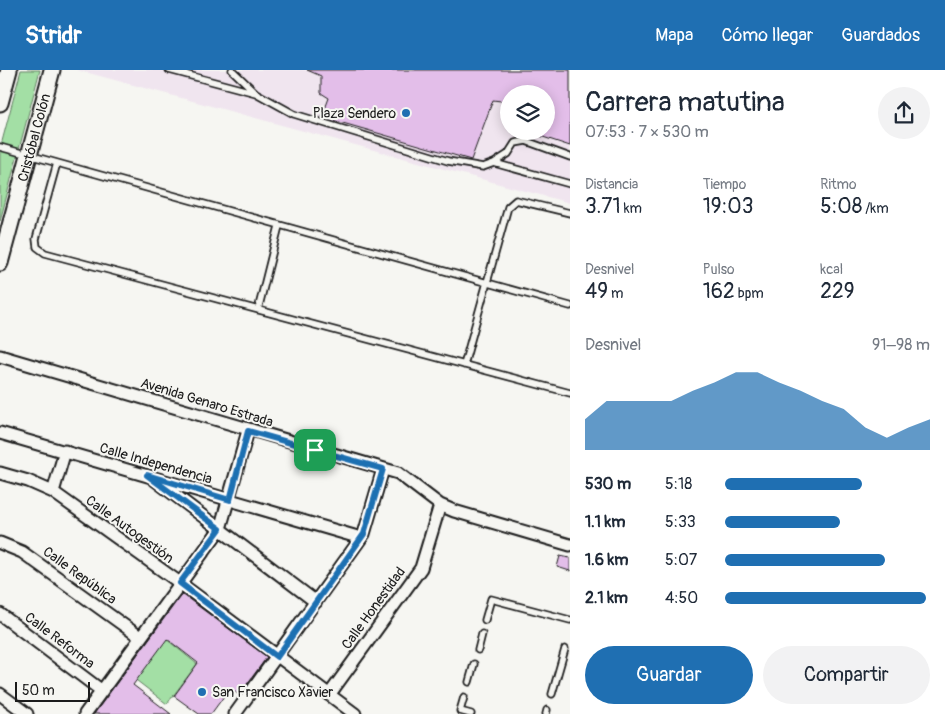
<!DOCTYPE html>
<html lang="es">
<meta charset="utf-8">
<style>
body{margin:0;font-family:Pangolin,sans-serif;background:#f2f2f3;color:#1f2937;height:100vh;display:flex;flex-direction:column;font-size:19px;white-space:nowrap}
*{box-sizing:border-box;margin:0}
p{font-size:16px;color:#747a83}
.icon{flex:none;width:28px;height:28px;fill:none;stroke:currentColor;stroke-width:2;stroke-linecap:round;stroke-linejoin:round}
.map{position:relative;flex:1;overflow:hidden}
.side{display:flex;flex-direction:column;background:#fff;width:375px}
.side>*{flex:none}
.buttons{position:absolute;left:500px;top:15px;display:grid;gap:10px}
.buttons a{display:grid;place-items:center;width:55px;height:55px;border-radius:50%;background:#fff;box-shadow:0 2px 12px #0003;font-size:25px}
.scale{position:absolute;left:15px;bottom:12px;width:75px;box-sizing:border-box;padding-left:5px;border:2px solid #1c1c1c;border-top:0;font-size:14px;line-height:18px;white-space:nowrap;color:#1c1c1c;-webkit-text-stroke:4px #f6f6f2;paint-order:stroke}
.pin{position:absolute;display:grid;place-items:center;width:42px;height:42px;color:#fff;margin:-21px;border-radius:10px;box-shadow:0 2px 8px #0006}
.round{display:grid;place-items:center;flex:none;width:52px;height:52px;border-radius:26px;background:#f2f2f3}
.headline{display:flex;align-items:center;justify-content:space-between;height:85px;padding:0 15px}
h1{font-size:28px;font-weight:600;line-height:38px}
.stats{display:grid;grid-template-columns:repeat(3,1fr);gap:8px;height:85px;padding:5px 15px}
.stats div{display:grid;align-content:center}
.stats b{font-size:21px;font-weight:600}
.stats small{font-size:14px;font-weight:400}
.stats p{font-size:14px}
.chart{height:140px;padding:10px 15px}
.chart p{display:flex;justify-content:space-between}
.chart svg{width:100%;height:90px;margin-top:5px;fill:#1f6fb2;opacity:.7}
.cta{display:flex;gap:10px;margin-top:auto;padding:10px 15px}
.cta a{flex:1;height:58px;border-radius:30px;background:#1f6fb2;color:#fff;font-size:20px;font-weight:600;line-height:58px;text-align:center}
.cta a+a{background:#f2f2f3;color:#1f2937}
ul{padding:0 15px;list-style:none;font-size:16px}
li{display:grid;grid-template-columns:80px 60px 1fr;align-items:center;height:38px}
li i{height:12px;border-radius:6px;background:#1f6fb2}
header{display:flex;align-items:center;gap:30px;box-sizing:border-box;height:70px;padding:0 25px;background:#1f6fb2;color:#fff}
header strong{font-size:24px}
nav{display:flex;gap:28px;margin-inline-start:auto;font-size:18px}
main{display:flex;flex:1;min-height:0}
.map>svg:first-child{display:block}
.built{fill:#f0e5ef;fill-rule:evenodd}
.green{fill:#a3dfa5;stroke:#607e60}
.building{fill:#e3bee9;stroke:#1c1c1c}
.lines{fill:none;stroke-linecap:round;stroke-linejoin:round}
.service-casing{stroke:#1c1c1c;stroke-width:9}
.minor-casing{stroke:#1c1c1c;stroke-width:15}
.tertiary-casing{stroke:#1c1c1c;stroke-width:19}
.service{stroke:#f6f6f2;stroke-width:5.5}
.minor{stroke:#f6f6f2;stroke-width:11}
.tertiary{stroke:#f6f6f2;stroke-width:15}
.route-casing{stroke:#fff;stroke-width:10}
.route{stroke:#1f6fb2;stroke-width:6}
.poi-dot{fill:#1f6fb2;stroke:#f6f6f2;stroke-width:2}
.labels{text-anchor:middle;stroke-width:4;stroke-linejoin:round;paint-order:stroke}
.poi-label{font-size:14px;fill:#1c1c1c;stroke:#f6f6f2;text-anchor:end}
.street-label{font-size:14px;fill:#1c1c1c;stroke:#f6f6f2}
</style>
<header>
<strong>Stridr</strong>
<nav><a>Mapa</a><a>Cómo llegar</a><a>Guardados</a></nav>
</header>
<main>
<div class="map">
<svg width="570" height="644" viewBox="0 0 570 644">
<rect width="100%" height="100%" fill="#f6f6f2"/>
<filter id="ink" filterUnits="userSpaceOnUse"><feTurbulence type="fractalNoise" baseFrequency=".02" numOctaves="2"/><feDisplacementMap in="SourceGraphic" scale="10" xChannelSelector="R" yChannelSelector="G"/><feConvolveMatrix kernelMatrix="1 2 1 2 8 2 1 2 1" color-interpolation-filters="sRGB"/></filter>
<g filter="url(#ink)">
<path class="built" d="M76,0H570V133L85,2ZM509,24H546V61H509Z"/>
<path class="green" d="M21,0H40L0,151V79Z
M149,555L197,594L167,634L119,597Z"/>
<path class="building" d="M307,0H570V76L531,63L546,61V24H509V32L493,30L471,90L322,47L329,28L321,23V6Z
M560,486L570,488V501L557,497Z
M182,524L267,587L239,625L230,618L211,644H199L174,626L198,593L167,569L133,615L171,644H94Z"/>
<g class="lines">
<g class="service-casing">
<path id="service" d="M169,0L256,23L294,44L448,91L483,97L494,93L508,84L515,73L526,71L570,87
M232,0L255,22
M0,77L570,236
M57,93L36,169L37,177L45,183L570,323
M494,93L570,114
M258,240L279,156
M464,295L508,137L516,130L570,143
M485,550L491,529L570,550
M478,580L482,564
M469,612L474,594
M552,624L565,579
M464,627L460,641L471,644
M546,644L547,640"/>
</g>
<g class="minor-casing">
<path id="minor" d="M0,286L398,403L440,435L454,441L570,475
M0,363L361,468
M0,403L28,411L53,422L180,513L355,644
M155,410L316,532
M53,422L65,381
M0,473L22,482L140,567
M0,544L102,621
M0,624L27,644
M329,625L421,498L440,435
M85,644L220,459L248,361
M235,644L364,464L383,399"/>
</g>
<g class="tertiary-casing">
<g id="tertiary">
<path d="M0,33L9,0"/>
<path id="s1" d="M0,193L52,0"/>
</g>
</g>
<use href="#service" class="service"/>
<use href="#minor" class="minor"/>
<use href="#tertiary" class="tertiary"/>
</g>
</g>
<g class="lines" filter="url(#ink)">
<g class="route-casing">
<path id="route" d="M248,361L383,399L364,464L277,587L180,513L220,459L147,405L230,430Z"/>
</g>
<use href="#route" class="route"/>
</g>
<g class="poi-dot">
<circle cx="406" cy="43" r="5"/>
<circle cx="202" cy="622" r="5"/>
</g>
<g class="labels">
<g class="poi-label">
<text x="396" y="48">Plaza Sendero</text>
<text x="212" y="627" text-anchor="start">San Francisco Xavier</text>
</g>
<g class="street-label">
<text dy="5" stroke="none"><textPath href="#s1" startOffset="130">Cristóbal Colón</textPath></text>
<text transform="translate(207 332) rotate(17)" y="5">Avenida Genaro Estrada</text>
<text transform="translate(156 393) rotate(16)" y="5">Calle Independencia</text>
<text transform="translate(130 459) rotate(36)" y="5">Calle Autogestión</text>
<text transform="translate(80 505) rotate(36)" y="5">Calle República</text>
<text transform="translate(373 538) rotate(-54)" y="5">Calle Honestidad</text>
<text transform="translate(60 570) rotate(37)" y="5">Calle Reforma</text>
</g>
</g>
</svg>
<div class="buttons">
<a><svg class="icon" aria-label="layers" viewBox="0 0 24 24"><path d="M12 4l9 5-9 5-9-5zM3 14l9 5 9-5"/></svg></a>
</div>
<div class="scale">50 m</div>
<div class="pin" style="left:315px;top:380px;background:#1e9e55"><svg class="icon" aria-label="arrive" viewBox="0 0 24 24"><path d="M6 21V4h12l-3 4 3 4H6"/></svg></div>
</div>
<section class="side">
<div class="headline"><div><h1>Carrera matutina</h1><p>07:53 · 7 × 530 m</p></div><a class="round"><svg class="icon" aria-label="share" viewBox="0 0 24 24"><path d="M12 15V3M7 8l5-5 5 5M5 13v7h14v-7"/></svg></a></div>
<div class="stats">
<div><p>Distancia</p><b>3.71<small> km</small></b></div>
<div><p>Tiempo</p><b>19:03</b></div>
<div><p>Ritmo</p><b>5:08<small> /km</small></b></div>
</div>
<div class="stats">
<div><p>Desnivel</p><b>49<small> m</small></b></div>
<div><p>Pulso</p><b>162<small> bpm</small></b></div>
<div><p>kcal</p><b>229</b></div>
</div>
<div class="chart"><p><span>Desnivel</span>91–98 m</p>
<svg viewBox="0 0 160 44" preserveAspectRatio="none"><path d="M0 44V29L10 20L20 20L30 20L40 20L50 15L60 11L70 6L80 6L90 11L100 15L110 20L120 24L130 33L140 38L150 33L160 29V44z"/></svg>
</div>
<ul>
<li><b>530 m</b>5:18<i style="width:67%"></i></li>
<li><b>1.1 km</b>5:33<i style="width:56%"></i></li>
<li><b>1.6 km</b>5:07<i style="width:78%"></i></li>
<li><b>2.1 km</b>4:50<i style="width:98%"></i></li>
</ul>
<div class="cta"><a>Guardar</a><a>Compartir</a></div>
</section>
</main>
